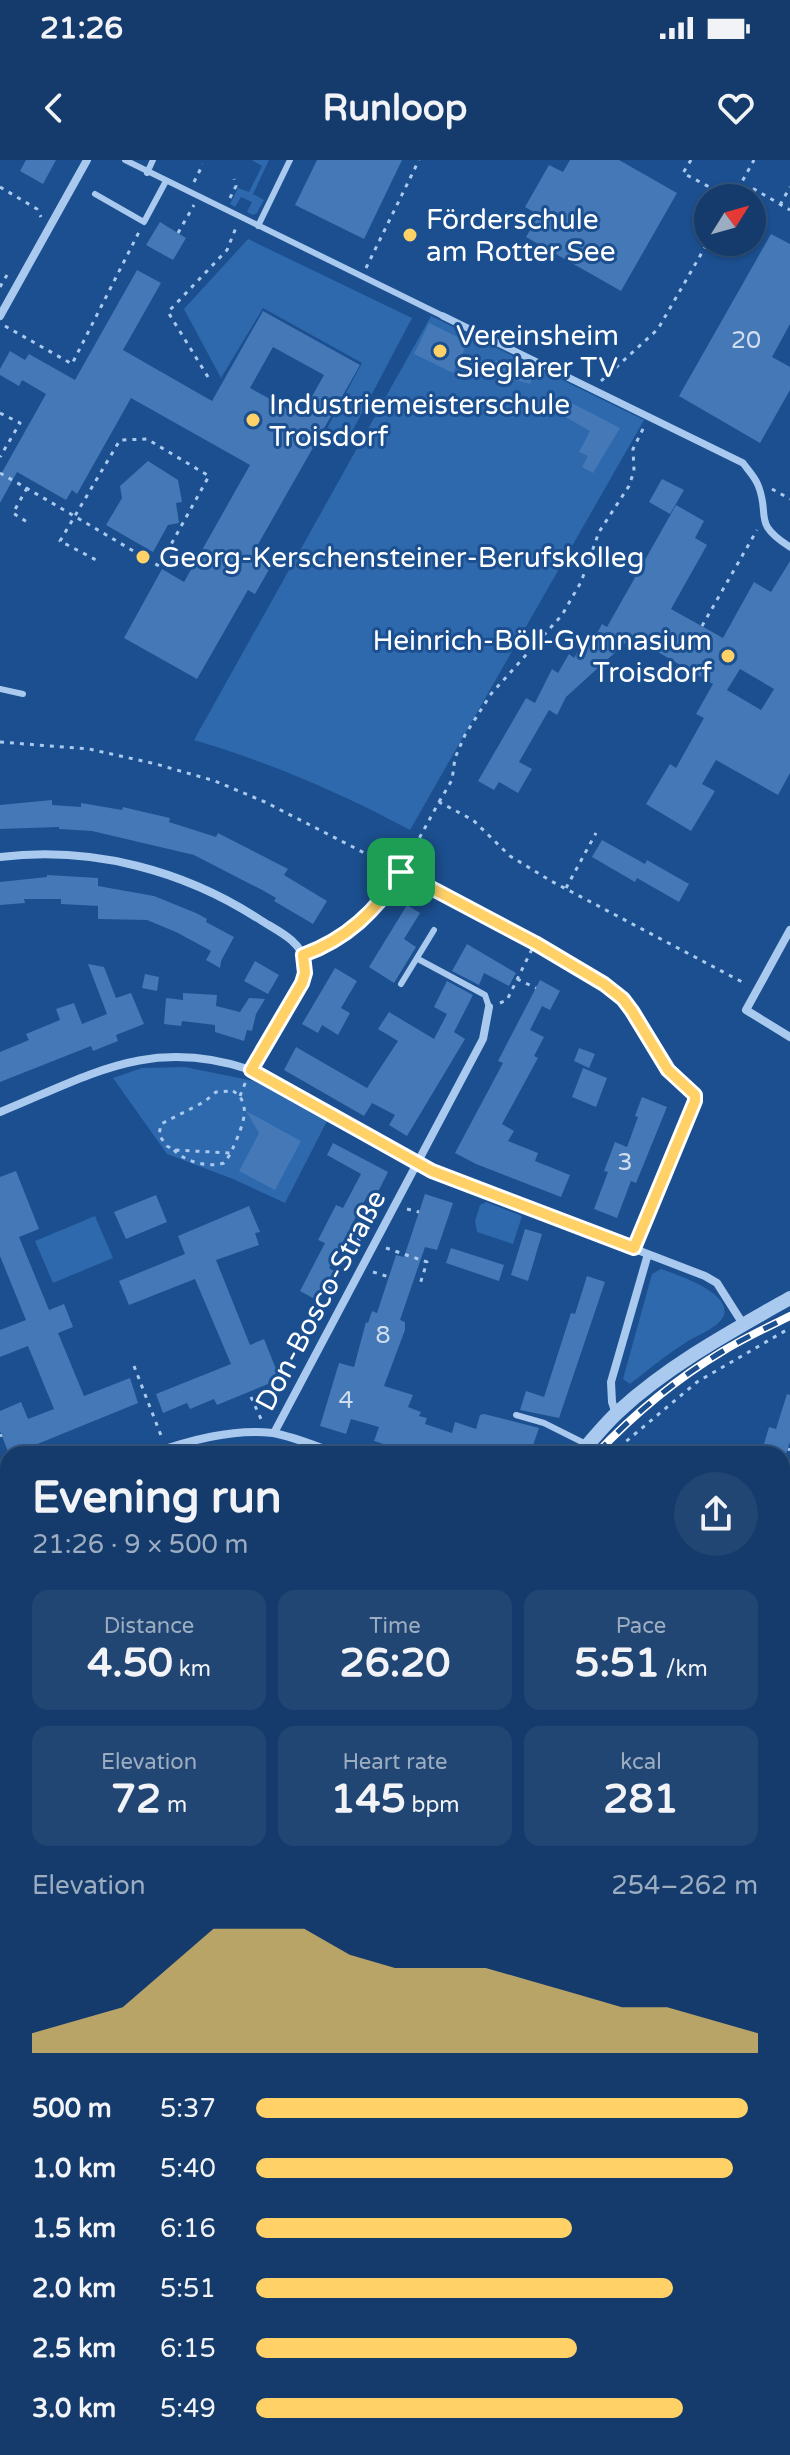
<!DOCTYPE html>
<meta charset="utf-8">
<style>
body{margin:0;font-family:"Varela Round",sans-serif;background:#214673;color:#f1f3f6;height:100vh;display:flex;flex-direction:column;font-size:30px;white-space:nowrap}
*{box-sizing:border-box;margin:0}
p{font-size:26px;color:#9dadc1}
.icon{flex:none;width:44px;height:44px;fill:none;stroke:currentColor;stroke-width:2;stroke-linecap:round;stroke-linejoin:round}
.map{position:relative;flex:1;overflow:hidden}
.sheet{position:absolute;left:0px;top:1286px;width:790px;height:1010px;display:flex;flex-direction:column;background:#143b6b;border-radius:24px 24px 0 0;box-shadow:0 2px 6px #0004,0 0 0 2px #33557e}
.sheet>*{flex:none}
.needle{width:52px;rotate:53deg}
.buttons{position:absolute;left:694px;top:24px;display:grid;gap:16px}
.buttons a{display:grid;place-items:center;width:72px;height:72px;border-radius:50%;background:#143b6b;box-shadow:0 2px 6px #0004,0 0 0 2px #33557e;font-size:40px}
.pin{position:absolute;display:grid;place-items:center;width:68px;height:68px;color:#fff;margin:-34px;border-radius:16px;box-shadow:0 4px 12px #0006}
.round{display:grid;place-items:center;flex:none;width:84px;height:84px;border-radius:42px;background:#214673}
.head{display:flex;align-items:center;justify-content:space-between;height:136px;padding:0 32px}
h1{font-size:44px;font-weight:800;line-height:60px}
.figures{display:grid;grid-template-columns:repeat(3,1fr);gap:12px;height:136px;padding:8px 32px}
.figures div{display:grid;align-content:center;border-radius:16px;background:#214673;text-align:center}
.figures b{font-size:40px;font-weight:800}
.figures small{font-size:22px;font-weight:400}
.figures p{font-size:22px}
.chart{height:224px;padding:16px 32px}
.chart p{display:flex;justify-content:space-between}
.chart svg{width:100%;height:144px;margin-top:8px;fill:#ffd166;opacity:.7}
ul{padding:0 32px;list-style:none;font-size:26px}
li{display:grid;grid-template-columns:128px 96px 1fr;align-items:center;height:60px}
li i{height:20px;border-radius:10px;background:#ffd166}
.status{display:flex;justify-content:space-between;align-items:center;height:56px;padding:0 40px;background:#143b6b;direction:ltr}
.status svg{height:22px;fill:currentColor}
header{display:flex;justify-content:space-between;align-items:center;height:104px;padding:0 32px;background:#143b6b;font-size:36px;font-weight:800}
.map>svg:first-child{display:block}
.green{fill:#2e69ad}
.building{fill:#4478b7;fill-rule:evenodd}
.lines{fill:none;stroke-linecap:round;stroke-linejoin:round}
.path{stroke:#a9c9ee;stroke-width:3;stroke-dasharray:4 6;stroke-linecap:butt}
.service{stroke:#a9c9ee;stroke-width:6}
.pedestrian{stroke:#a9c9ee;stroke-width:7}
.minor{stroke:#a9c9ee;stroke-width:8}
.tertiary{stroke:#a9c9ee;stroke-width:14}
.rail-casing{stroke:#fff;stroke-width:8}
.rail{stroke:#1b4f8f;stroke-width:5;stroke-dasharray:15;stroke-linecap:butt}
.route-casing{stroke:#fff;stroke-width:16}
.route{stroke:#ffd166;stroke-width:10}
.poi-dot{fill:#ffd166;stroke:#1b4f8f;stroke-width:3}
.labels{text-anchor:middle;stroke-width:6;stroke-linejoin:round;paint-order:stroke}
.number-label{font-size:24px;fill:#d0dded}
.poi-label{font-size:28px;fill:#fff;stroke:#1b4f8f;text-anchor:start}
.street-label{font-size:28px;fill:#fff;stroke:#1b4f8f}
</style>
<div class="status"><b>21:26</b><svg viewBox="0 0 49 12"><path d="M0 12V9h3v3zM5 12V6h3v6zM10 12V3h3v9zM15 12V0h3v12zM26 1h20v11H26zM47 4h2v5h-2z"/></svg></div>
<header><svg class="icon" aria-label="back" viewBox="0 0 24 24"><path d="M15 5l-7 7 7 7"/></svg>Runloop<svg class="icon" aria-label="heart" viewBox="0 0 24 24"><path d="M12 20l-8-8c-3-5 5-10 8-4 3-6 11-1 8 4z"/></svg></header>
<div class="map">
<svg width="790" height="2295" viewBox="0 0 790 2295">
<rect width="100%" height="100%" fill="#1b4f8f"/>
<path class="green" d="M252,0H269L253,34L264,40L257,53L253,55L247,52L252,42L241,37L235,47L230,44L238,28L249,32L262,6Z
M248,79L412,158L346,283L325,272L362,203L263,148L221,218L184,149Z
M431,156L644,260L410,670C341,633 269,602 194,580Z
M185,907L258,922L327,961L285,1043L233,1019L167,994L113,918L142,908Z
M486,1042L522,1056L513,1084L477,1072L475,1061L480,1045Z
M95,1056L113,1098L53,1123L35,1081Z
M661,1109C675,1114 738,1134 722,1159C715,1169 695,1176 685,1183C666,1195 648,1210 630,1224L623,1219L652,1114Z"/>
<path class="building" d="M26,0H56L43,24L20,11Z
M317,0H402L364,79L295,45Z
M570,0H619L677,33L621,131L526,77L539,55L525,47L549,5L563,12Z
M160,62L186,78L173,100L146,85Z
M771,74L790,84V164L772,197L790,207V230L760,283L679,236Z
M137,110L161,123L123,190L212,241L263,151L360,205L252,395L271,406L255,434L248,430L197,519L124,478L162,409L184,422L250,305L131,238L77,334L72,330L66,340L17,312L0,343V316L46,234L22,220L19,226L0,215V209L10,191L25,200L29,194L75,220ZM273,187L324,215L301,256L250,228Z
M429,163L468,182L453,213L414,194Z
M496,200L532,218L530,224L490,213Z
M568,241L620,268L593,313L582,307L588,296L579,292L590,271L560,254Z
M148,301L178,320L182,342L176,343L179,363L168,365L153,392L106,365L122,338L120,326Z
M662,319L684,330L670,354L649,342Z
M676,345L704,361L695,378L707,385L671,449L723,478L754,422L771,432L790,401V613L778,635L716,600L702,624L715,631L691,671L646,644L670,604L676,608L704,558L696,554L713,524L632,477L566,537L557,555L549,550L519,602L532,609L518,633L499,622L494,630L478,621L526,538L535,543L552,509L558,513L569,494L574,498L585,479L592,483L602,464L607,467ZM740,509L774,529L761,550L727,530Z
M52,640V645L81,647V643L122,650L123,647L131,649L170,658L169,662L216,677L218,673L288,709L284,715L327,741L313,764L274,741L276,738L264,731L194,695L92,671L59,669V667L0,669V645Z
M602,680L645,704L647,700L689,724L679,742L637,718L635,722L592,697Z
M47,715L98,718V726L154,736L196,753L207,759L206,762L234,777L221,801L220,808L206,800L211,791L176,772L147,760L98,759V746L61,744V739H24L25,743L0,745V722L47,717Z
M407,745L420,753L404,779L416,787L394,823L369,807Z
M467,784L516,813L509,826L484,813L479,825L452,811Z
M255,801L279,815L268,834L244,821Z
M88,804L104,807L116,838L131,833L144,864L116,875L118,881L93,891L91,886L0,922V892L29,880L26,874L60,860L56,849L74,843L82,864L107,854Z
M335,808L357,821L341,848L350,853L338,875L322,865L318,873L302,864Z
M145,814L159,817L157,831L142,828Z
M540,820L560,831L550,850L542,846L530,870L544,877L534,896L538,898L502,964L514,971L508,981L538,993L535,1001L570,1015L561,1037L476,1004L455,993L503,903L498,901Z
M447,821L473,835L454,872L465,879L407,976L389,965L395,955L372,943L364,956L284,910L296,887L367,928L398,881L378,869L389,852L434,879L447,854L434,847Z
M183,833L217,835L216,846L240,852L249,838L265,839L256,854L252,871L247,870L244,881L215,872V865L182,861L181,866L164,864L166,838L183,840Z
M579,888L595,894L589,908L574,901Z
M583,908L607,918L596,947L572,937Z
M642,937L667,947L636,1023L631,1021L617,1058L594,1049L608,1012L604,1011L615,982L627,987L638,957L635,956Z
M246,951L301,981L275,1030L239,1011L259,973Z
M333,983L388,1012L373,1042L366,1038L329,1108L336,1112L320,1142L300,1131L325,1083L318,1080L336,1045L343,1048L361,1014L327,995Z
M16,1011L39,1069L19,1077L49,1150L64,1144L73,1167L58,1173L84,1236L130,1218L138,1243L30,1287L31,1290L21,1294H9L0,1271V1251L21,1242L28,1259L54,1249L28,1186L0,1197V1170L26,1160L0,1096V1017Z
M425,1034L453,1043L437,1090L425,1087L400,1160L405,1162V1170L384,1226L413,1235L408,1247L421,1252L419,1256L427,1258L425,1264L452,1273L455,1262L476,1269L480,1255L484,1254L539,1268L530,1294H415L374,1281L379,1267L351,1259L346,1274L320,1266L339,1203L354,1207L366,1162L368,1163L372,1151L377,1153L396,1095L404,1097Z
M156,1035L167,1062L126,1079L114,1052Z
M249,1046L260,1072L255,1073L259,1085L216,1100L250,1185L264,1179L280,1219L217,1245L214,1239L190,1249L187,1243L163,1253L156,1234L231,1204L195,1119L129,1145L119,1121L185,1094L178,1076Z
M525,1069L542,1074L528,1121L511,1115Z
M451,1088L504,1105L499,1121L446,1103Z
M587,1116L605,1122L559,1258L520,1250L526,1231L544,1237L571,1153L575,1154Z
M787,1234L790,1235V1282L786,1294H761L769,1267L776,1269Z"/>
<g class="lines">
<path class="path" d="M691,0L683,13L730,38
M194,22L203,4
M0,27L37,49L41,57
M230,38L236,26L234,19
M733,38L754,0
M735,38L754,29L790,50
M780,45L790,27
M178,73L194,45
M366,108L419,0
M0,127L7,115
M5,166L72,204L139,72
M208,217L168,152L227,90L237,65
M601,221L658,169L708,82
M0,253L20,263L0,297
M0,313C53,343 106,375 159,406L209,316L147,279L120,280L60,381L98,401
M27,328L13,353L27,362
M772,329L790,339
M702,466L757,370
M0,582L89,589L156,604L215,621L265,642L351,686L535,783L604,824L623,839L668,910L691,930L695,937
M439,642L452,620L455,598L465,575L491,534L562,455L581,422L599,372L629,326L634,311L633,289L644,267
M566,728L596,673
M312,792C378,763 406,702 439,642L473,660L510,696L551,721L746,824
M517,819L536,828
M500,843L507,840L535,783
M233,931C256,945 238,974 231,993L174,990L167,986L159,975L161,964L204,942L216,932Z
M240,936L246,921
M174,990C185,1002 209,1008 224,1003L231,993
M407,1049L419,1052
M348,1074L362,1082
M386,1088L427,1102L420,1124
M373,1112L389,1117
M328,1127L336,1132
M134,1206L162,1278
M251,1237L261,1259
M0,1276L2,1275
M788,1289L790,1290
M611,1294L697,1222L790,1168
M0,1536L8,1532
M0,1625L8,1621
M3,1728L8,1724
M326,2295L328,2289
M626,2295L628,2288"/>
<path class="service" d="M125,0L443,156
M147,13L153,0
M95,34L144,62L166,21
M258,66L290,0
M0,529L23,534
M418,799L485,835L489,847
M401,824L434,770
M516,1255L544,1263L588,1285"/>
<path class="pedestrian" d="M443,156L743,303C748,310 755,317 758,325C771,357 751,362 790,387"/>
<path class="minor" d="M0,156L87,0
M0,697C93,686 184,710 262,761C278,771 301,781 305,802C308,825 263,886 251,910
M790,770L746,850L790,877
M0,952C91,915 150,876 251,910L432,1011L705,1116L717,1123L743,1164
M634,1088L692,948
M616,1254L612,1242L611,1222L648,1094
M274,1273L483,879L489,847
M150,1294C188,1281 233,1268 273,1273C295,1277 318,1287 339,1294
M0,1355L8,1352
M782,1406L790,1382
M782,1425L790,1427
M0,1679L8,1697
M258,2288L275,2295
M92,2295L95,2288"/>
<path class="tertiary" d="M580,1294C592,1280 604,1265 618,1252C669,1205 730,1172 790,1138
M0,1821L8,1813
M0,2001L8,2000
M782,2169H790
M535,2295L537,2288"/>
<g class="rail-casing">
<path id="rail" d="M596,1294C634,1254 676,1219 723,1191C744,1178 768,1167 790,1156
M0,1846L8,1838"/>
</g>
<use href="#rail" class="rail"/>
</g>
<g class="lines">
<g class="route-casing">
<path id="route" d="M401,712L535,783L604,824L623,839L632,851L668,910L695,935V941L634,1088L432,1011L251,910L302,823L305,813L303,795C347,779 376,751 401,712Z"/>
</g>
<use href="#route" class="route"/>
</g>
<g class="poi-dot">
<circle cx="410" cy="75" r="8"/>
<circle cx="440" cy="191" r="8"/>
<circle cx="253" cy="260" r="8"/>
<circle cx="143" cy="397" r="8"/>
<circle cx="728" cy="496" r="8"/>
</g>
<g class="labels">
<g class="number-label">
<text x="746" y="188">20</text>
<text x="625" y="1010">3</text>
<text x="383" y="1183">8</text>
<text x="346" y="1248">4</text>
</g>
<g class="poi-label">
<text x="426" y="69">Förderschule<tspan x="426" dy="32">am Rotter See</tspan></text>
<text x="456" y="185">Vereinsheim<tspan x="456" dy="32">Sieglarer TV</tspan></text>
<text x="269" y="254">Industriemeisterschule<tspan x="269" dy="32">Troisdorf</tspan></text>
<text x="159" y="407">Georg-Kerschensteiner-Berufskolleg</text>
<text x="712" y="490" text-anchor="end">Heinrich-Böll-Gymnasium<tspan x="712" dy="32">Troisdorf</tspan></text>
</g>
<g class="street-label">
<text transform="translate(320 1140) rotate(-62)" y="10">Don-Bosco-Straße</text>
</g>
</g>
</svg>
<div class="buttons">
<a><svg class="needle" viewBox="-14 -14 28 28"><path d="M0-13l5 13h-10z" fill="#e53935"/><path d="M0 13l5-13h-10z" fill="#9dadc1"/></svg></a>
</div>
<div class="pin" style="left:401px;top:712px;background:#1e9e55"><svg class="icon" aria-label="arrive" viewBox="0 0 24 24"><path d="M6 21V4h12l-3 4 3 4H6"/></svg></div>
<section class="sheet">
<div class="head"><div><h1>Evening run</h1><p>21:26 · 9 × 500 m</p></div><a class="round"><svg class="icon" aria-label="share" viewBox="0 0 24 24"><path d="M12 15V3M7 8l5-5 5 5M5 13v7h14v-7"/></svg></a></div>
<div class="figures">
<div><p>Distance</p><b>4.50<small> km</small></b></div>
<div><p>Time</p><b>26:20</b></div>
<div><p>Pace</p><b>5:51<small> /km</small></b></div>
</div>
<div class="figures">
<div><p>Elevation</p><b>72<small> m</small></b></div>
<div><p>Heart rate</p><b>145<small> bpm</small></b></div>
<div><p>kcal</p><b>281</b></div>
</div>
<div class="chart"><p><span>Elevation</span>254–262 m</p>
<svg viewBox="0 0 160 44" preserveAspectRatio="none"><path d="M0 44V38L10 34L20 30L30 18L40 6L50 6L60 6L70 14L80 18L90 18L100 18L110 22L120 26L130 30L140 30L150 34L160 38V44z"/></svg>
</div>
<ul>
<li><b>500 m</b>5:37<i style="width:98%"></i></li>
<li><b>1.0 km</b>5:40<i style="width:95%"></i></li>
<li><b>1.5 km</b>6:16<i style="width:63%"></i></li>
<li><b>2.0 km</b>5:51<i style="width:83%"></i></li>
<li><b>2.5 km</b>6:15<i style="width:64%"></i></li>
<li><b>3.0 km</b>5:49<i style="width:85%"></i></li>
</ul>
</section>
</div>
